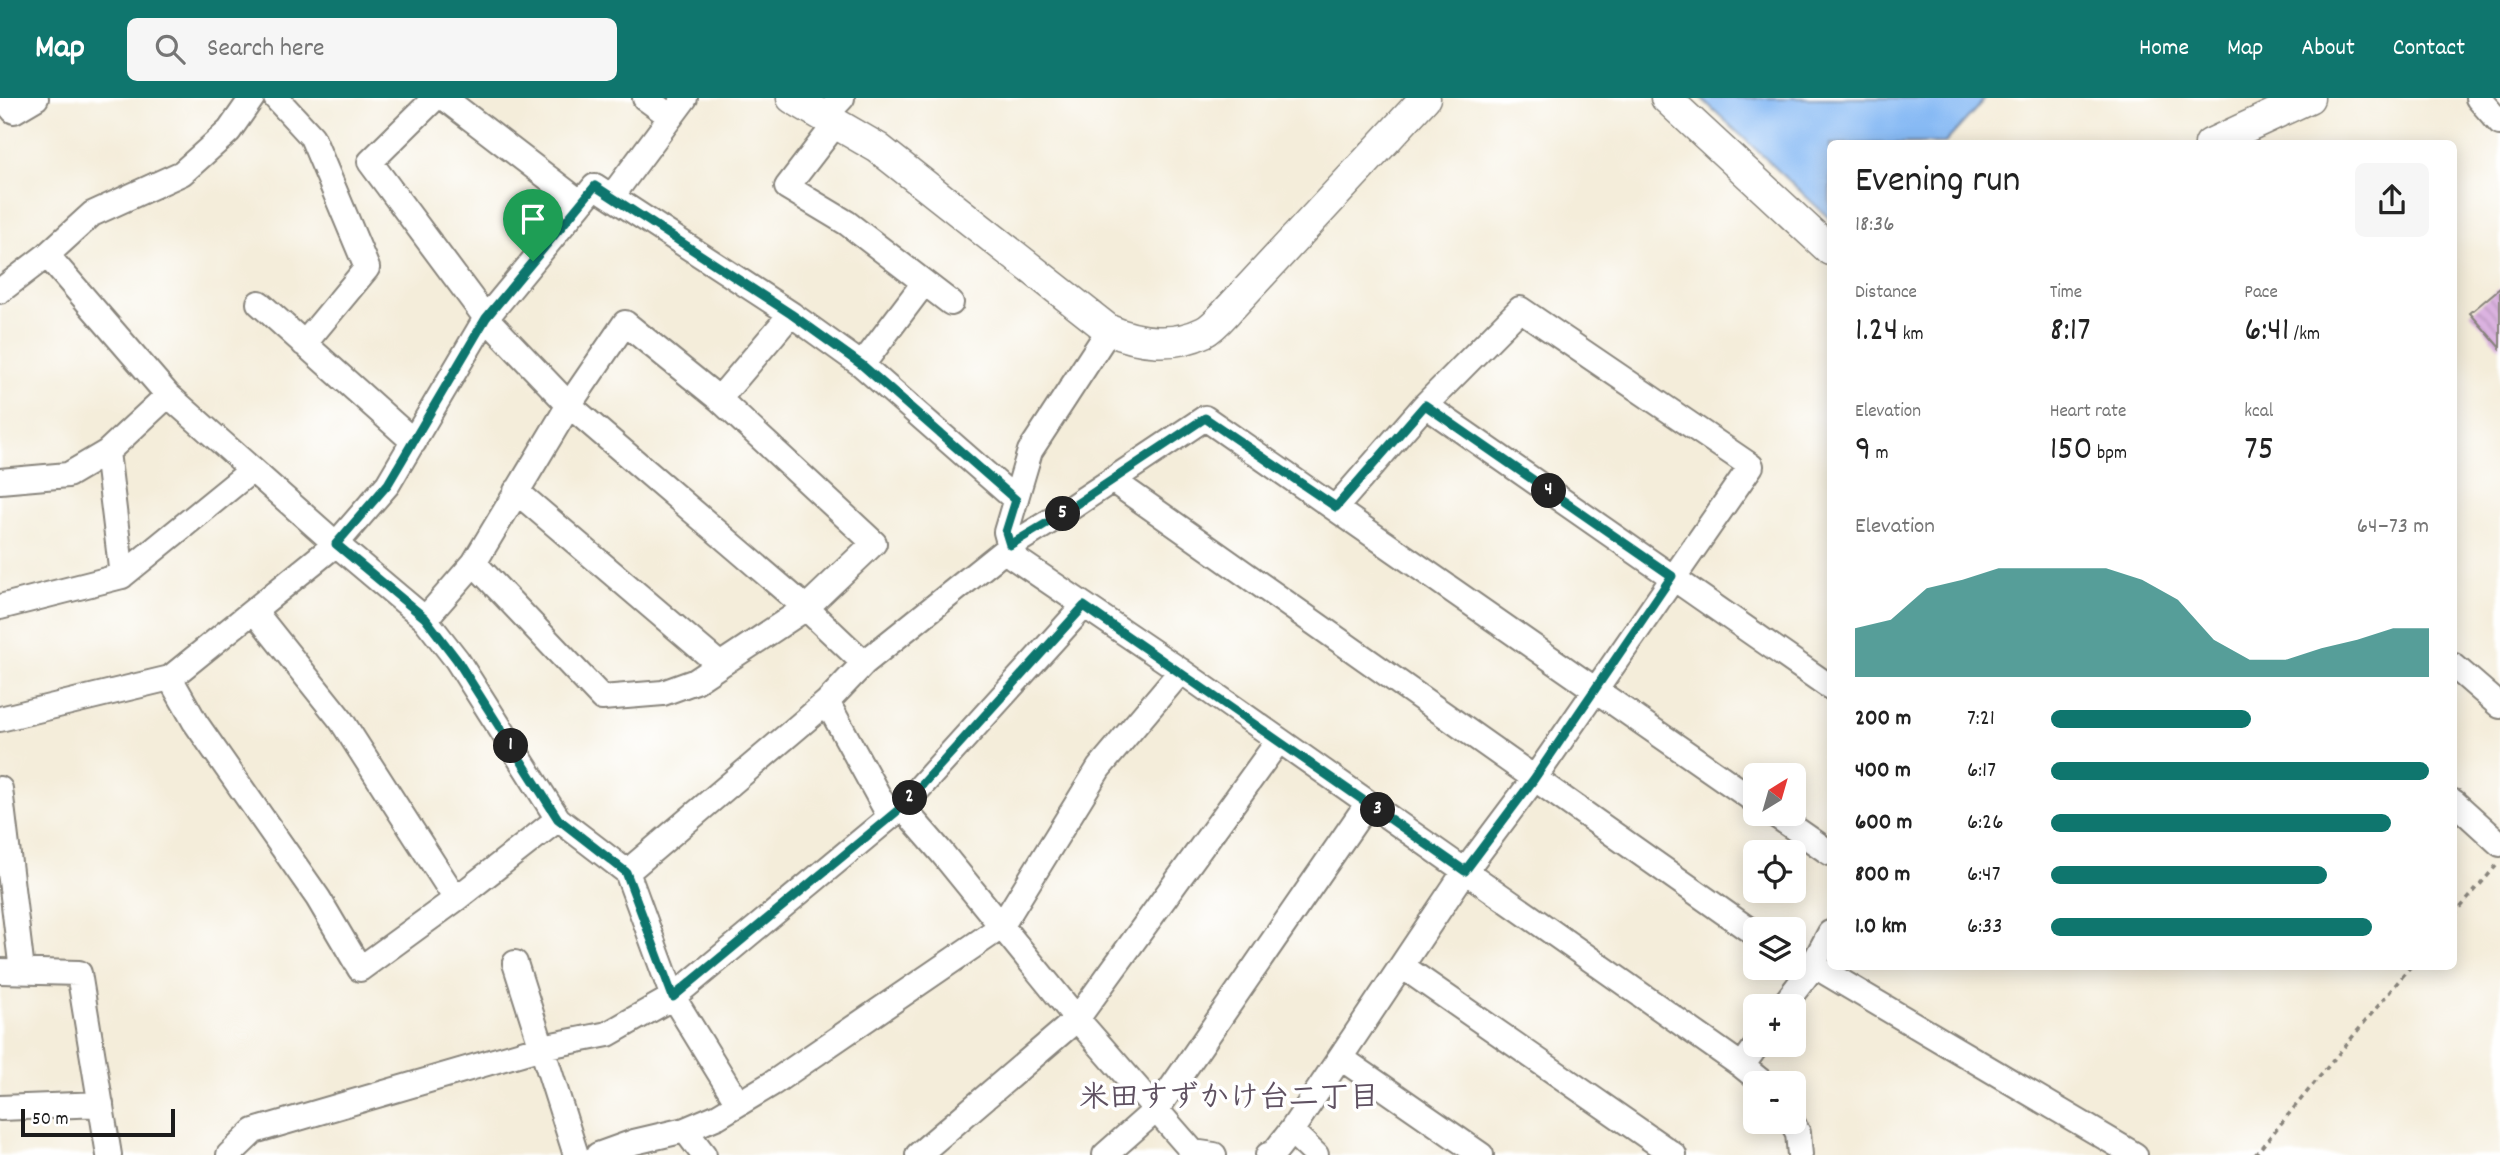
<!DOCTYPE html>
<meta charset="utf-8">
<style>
body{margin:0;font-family:Dekko,"Klee One",sans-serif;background:#f6f6f6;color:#222;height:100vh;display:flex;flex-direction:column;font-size:26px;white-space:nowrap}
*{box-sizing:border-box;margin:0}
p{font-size:23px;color:#767676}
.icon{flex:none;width:38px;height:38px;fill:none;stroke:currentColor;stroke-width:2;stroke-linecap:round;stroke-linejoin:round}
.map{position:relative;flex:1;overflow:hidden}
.side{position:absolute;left:1827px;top:42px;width:630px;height:830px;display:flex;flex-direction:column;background:#fff;border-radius:10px;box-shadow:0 4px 18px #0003}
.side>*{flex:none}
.needle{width:46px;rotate:37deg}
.tools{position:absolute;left:1743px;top:665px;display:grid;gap:14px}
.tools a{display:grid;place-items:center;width:63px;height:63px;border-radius:10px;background:#fff;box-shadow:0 4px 18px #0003;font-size:35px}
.scale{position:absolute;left:21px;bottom:18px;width:154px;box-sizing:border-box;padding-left:7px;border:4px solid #1c1c1c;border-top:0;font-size:19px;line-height:24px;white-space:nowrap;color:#1c1c1c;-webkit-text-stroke:5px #fff;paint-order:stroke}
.pin{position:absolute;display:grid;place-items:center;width:60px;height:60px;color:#fff;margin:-72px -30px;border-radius:50% 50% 50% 0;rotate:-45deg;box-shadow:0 0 7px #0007}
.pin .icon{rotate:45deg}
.km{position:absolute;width:35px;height:35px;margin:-18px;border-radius:50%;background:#222;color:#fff;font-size:19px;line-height:35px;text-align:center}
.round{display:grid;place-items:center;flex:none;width:74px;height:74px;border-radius:10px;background:#f6f6f6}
.overview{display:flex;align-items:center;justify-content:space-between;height:119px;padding:0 28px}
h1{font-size:38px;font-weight:600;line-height:52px}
.metrics{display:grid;grid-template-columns:repeat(3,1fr);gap:10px;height:119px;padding:7px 28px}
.metrics div{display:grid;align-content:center}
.metrics b{font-size:35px;font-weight:600}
.metrics small{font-size:19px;font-weight:400}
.metrics p{font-size:19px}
.chart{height:196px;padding:14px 28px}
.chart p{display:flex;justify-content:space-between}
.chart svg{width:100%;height:126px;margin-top:7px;fill:#0f766e;opacity:.7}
ul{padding:0 28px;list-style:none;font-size:23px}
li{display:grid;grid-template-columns:112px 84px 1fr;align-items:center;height:52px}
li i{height:18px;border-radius:9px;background:#0f766e}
header{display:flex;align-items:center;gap:42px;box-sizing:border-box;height:98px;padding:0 35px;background:#0f766e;color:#fff}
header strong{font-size:33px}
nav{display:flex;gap:38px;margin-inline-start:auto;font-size:24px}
.search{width:490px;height:63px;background:#f6f6f6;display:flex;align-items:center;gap:18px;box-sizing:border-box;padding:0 24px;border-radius:10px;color:#767676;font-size:26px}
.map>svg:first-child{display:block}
.water{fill:#87baf4;stroke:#526b88;stroke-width:2}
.building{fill:url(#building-back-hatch)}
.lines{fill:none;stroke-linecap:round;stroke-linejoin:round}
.minor-casing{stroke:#88847b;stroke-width:28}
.tertiary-casing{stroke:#88847b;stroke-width:33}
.path{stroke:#88847b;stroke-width:3.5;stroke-dasharray:5 5;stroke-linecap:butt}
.minor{stroke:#fff;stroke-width:24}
.tertiary{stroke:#fff;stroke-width:30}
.route-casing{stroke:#fff;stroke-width:14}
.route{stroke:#0f766e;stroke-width:9}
.labels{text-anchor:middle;stroke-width:7;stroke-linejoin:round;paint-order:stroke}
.neighbourhood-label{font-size:30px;font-weight:bold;fill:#5f5161;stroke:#fff}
</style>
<header>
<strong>Map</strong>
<div class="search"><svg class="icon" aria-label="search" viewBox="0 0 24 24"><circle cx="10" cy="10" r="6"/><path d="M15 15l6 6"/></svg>Search here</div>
<nav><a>Home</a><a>Map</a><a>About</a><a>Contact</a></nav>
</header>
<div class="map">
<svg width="2500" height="1057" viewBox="0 0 2500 1057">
<defs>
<pattern id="building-back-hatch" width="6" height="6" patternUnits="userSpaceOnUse" patternTransform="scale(1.75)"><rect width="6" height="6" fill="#dcb3e1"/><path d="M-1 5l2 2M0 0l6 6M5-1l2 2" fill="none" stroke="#bc99c0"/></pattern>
</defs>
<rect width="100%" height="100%" fill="#fff"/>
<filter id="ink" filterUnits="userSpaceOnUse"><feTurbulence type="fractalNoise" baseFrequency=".0143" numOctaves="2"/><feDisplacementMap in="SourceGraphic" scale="14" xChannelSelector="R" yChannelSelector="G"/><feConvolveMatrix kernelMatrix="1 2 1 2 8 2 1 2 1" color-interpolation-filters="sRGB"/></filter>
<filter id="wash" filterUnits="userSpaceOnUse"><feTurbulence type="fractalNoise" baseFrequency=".00686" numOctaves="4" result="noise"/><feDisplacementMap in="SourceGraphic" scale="28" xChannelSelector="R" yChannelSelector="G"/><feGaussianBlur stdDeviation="1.57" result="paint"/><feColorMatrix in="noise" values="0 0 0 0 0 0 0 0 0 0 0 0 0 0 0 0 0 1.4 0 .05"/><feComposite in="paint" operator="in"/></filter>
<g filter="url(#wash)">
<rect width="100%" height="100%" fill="#f4edda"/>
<path class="water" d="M1701,0H1986L1945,45L1830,46V121Z"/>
<g id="blocks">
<path class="building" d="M2500,190V250L2470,215Z"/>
</g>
</g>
<g filter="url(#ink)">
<use href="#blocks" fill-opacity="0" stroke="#88847b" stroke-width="2"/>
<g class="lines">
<g class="minor-casing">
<path id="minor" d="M3,0L14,13L36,0
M276,0L312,39L367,170L304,246
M435,0L370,64L486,220L569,307L806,510L864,565
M444,0L581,105
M645,0L671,19
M2478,0L2500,25
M825,18L842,0
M837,24L787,89L847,125L951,205
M612,98L685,0
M47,157L92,116L182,75L229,33L252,0
M0,193L47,157L168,297L336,446L425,521L457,562L558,721L627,774L673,899L738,1005
M259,205L414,344
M1109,232L1030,353L1006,434L1013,459L1181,573L1742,968L1763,985
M862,267L924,185
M719,301L791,216
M107,354L122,478
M1112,382L1755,836
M0,383L68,377L107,354L168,297
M516,393L720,567
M1336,409L1425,307L1830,589
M0,509L122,478L252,372
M254,513L341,622L456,801
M425,521L474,465L569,307L625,225L719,301L874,445L806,510L696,583L663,595L602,600L474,465
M2454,568L2500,608
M170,580L195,624L318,800L360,871L456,801L558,721
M827,604L890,719
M0,621L170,580L336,446L388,386L486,220L595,88L791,216L862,267L1016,402
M0,691L22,873
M2454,704L2500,746
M902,709L942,755L1077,921L1193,1054L1214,1057
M1774,716L1830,755
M627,774L827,604L864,565L1010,448L1057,419L1205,320L1755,703
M515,865L576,1057
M1813,867L2135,1057
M1402,868L1674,1057
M0,873L79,875L109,1057
M1783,908L1809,874L1830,835
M1341,960L1481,1057
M1742,968L1757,947
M0,1010L101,1006
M1792,1024L1798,1035L1800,1057
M685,1032L704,1057
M1291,1033L1316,1057
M229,1057L254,1033L542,949L608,936L673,899L902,709L1084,508
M598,1057L634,1044L685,1032L718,1018L773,985L1001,829L1099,670L1181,573
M918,1057L1077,921L1279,642
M1105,1057L1157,1011L1368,705
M1268,1057L1273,1056L1291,1033L1465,773L1534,681L1751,368L1520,211L1425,307"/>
</g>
<g class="tertiary-casing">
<path id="tertiary" d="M792,0L878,50L1109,232C1139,245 1174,249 1204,234C1214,229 1224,216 1232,208L1425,0
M1666,0L1830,152
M2210,46L2309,0"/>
</g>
<path class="path" d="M2454,817L2496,768
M2255,1057L2411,868"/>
<use href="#minor" class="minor"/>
<use href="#tertiary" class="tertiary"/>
</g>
</g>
<g class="lines" filter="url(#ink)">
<g class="route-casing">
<path id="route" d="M595,88L791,216L862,267L1016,402L1006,434L1010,447L1057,419L1205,320L1336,409L1425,307L1672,478L1534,681L1465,773L1084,508L902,709L673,899L626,774L558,721L457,562L425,520L336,446L388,386L486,220Z"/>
</g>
<use href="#route" class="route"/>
</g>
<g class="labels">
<g class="neighbourhood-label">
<text x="1229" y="1008">米田すずかけ台二丁目</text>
</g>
</g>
</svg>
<div class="tools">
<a><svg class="needle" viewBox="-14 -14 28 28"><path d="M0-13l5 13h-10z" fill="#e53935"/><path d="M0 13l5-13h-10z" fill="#767676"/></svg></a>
<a><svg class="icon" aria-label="locate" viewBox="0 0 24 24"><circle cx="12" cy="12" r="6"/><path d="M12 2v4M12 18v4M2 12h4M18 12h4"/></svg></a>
<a><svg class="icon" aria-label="layers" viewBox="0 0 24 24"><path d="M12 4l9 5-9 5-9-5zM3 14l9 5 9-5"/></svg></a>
<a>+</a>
<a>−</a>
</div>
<div class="scale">50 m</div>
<div class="pin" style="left:533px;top:163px;background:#1e9e55"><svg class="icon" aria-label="arrive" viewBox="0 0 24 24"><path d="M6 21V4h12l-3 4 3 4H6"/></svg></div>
<b class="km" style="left:511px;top:648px">1</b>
<b class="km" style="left:910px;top:700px">2</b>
<b class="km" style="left:1378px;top:712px">3</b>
<b class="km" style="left:1549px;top:393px">4</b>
<b class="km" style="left:1063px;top:416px">5</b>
<section class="side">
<div class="overview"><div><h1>Evening run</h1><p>18:36</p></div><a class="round"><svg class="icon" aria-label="share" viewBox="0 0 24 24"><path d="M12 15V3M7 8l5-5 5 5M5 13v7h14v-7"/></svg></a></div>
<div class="metrics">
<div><p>Distance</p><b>1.24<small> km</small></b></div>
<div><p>Time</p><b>8:17</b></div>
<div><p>Pace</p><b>6:41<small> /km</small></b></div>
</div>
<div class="metrics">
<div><p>Elevation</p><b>9<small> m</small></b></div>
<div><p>Heart rate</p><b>150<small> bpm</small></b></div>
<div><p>kcal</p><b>75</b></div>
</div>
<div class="chart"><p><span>Elevation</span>64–73 m</p>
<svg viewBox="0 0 160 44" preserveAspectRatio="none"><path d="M0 44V27L10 24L20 13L30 10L40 6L50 6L60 6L70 6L80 10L90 17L100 31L110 38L120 38L130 34L140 31L150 27L160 27V44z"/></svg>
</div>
<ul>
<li><b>200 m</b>7:21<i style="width:53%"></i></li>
<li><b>400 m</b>6:17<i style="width:100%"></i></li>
<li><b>600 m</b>6:26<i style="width:90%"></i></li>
<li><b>800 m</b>6:47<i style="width:73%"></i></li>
<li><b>1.0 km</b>6:33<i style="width:85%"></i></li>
</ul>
</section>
</div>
